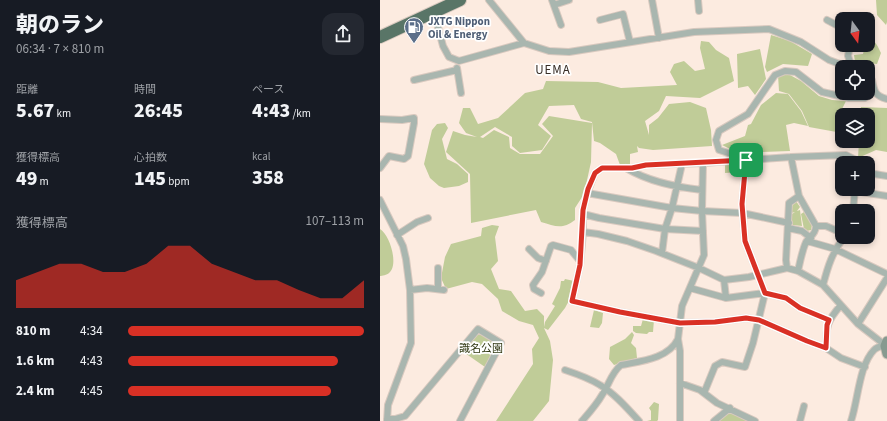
<!DOCTYPE html>
<html lang="ja">
<meta charset="utf-8">
<style>
body{margin:0;font-family:"Source Sans 3","Noto Sans JP",sans-serif;background:#242831;color:#f1f3f6;height:100vh;display:flex;flex-direction:column;font-size:15px;white-space:nowrap}
*{box-sizing:border-box;margin:0}
p{font-size:13px;color:#9ea1a6}
.icon{flex:none;width:22px;height:22px;fill:none;stroke:currentColor;stroke-width:2;stroke-linecap:round;stroke-linejoin:round}
.map{position:relative;flex:1;overflow:hidden}
.drawer{display:flex;flex-direction:column;background:#171b24;width:380px}
.drawer>*{flex:none}
.needle{width:26px;rotate:165deg}
.controls{position:absolute;left:455px;top:12px;display:grid;gap:8px}
.controls a{display:grid;place-items:center;width:40px;height:40px;border-radius:8px;background:#171b24;box-shadow:0 2px 6px #0003;font-size:20px}
.pin{position:absolute;display:grid;place-items:center;width:34px;height:34px;color:#fff;margin:-17px;border-radius:8px;box-shadow:0 2px 6px #0006}
.round{display:grid;place-items:center;flex:none;width:42px;height:42px;border-radius:12px;background:#242831}
.summary{display:flex;align-items:center;justify-content:space-between;height:68px;padding:0 16px}
h1{font-size:22px;font-weight:800;line-height:30px}
.metrics{display:grid;grid-template-columns:repeat(3,1fr);gap:6px;height:68px;padding:4px 16px}
.metrics div{display:grid;align-content:center}
.metrics b{font-size:20px;font-weight:800}
.metrics small{font-size:11px;font-weight:400}
.metrics p{font-size:11px}
.chart{height:112px;padding:8px 16px}
.chart p{display:flex;justify-content:space-between}
.chart svg{width:100%;height:72px;margin-top:4px;fill:#d93025;opacity:.7}
ul{padding:0 16px;list-style:none;font-size:13px}
li{display:grid;grid-template-columns:64px 48px 1fr;align-items:center;height:30px}
li i{height:10px;border-radius:5px;background:#d93025}
main{display:flex;flex:1;min-height:0}
.map>svg:first-child{display:block}
.green{fill:#c0cc98}
.lines{fill:none;stroke-linecap:round;stroke-linejoin:round}
.street-casing{stroke:#d9c9bf;stroke-width:8}
.secondary-casing{stroke:#d9c9bf;stroke-width:11}
.highway-casing{stroke:#d9c9bf;stroke-width:14}
.street{stroke:#a9b6af;stroke-width:6}
.secondary{stroke:#879a90;stroke-width:9}
.highway{stroke:#597567;stroke-width:12}
.route-casing{stroke:#fff;stroke-width:8}
.route{stroke:#d93025;stroke-width:5}
.labels{text-anchor:middle;stroke-width:3.5;stroke-linejoin:round;paint-order:stroke}
.service-label{font-size:11px;font-weight:bold;fill:#4e5e75;stroke:#fff;text-anchor:start}
.park-label{font-size:11px;fill:#313913;stroke:#fff}
.quarter-label{font-size:13px;letter-spacing:1px;fill:#382e27;stroke:#fff}
</style>
<main>
<section class="drawer">
<div class="summary"><div><h1>朝のラン</h1><p>06:34 · 7 × 810 m</p></div><a class="round"><svg class="icon" aria-label="share" viewBox="0 0 24 24"><path d="M12 15V3M7 8l5-5 5 5M5 13v7h14v-7"/></svg></a></div>
<div class="metrics">
<div><p>距離</p><b>5.67<small> km</small></b></div>
<div><p>時間</p><b>26:45</b></div>
<div><p>ペース</p><b>4:43<small> /km</small></b></div>
</div>
<div class="metrics">
<div><p>獲得標高</p><b>49<small> m</small></b></div>
<div><p>心拍数</p><b>145<small> bpm</small></b></div>
<div><p>kcal</p><b>358</b></div>
</div>
<div class="chart"><p><span>獲得標高</span>107–113 m</p>
<svg viewBox="0 0 160 44" preserveAspectRatio="none"><path d="M0 44V27L10 22L20 17L30 17L40 22L50 22L60 17L70 6L80 6L90 17L100 22L110 27L120 27L130 33L140 38L150 38L160 27V44z"/></svg>
</div>
<ul>
<li><b>810 m</b>4:34<i style="width:100%"></i></li>
<li><b>1.6 km</b>4:43<i style="width:89%"></i></li>
<li><b>2.4 km</b>4:45<i style="width:86%"></i></li>
</ul>
</section>
<div class="map">
<svg width="507" height="421" viewBox="0 0 507 421">
<rect width="100%" height="100%" fill="#fcebe0"/>
<path class="green" d="M496,0H507V22L506,25L497,15Z
M391,35L410,41L432,54L428,66L403,64L387,72L385,67Z
M488,39C496,40 498,47 501,53L497,64L475,62L474,55L483,54L485,45H488Z
M321,41L329,42L336,50L349,58L354,81L320,98L286,96L279,111L265,121L269,135V125L278,118L289,104L310,102L326,108L331,130L332,146L273,150L259,148L257,146L258,152L250,154V164L240,165L236,154L220,143L214,141L212,122L201,119L194,105L169,106L158,125L171,136L162,150L140,153L132,146V137L115,127L100,137L103,138L114,130L129,137L130,148L140,154H160L173,136L162,124L169,116L212,123L211,162L204,194L195,208V220C182,230 175,226 161,222L156,210L91,223L90,174L66,152L73,131L85,135L97,137L86,133L79,123L83,108H90L98,124L118,118L145,93L163,89L166,81L218,82L241,88L297,85L290,72L294,64L304,61L315,71L325,69L320,48Z
M380,49L386,79L375,95L368,86L358,88L357,54Z
M398,75H410L421,81L439,96L452,100L466,101L461,111L462,117V133L429,127L422,111L409,94L399,91Z
M396,93L408,94L421,111L428,126L414,123L406,125L410,151L358,153L342,145L365,136L368,125L371,124L381,105Z
M481,107L507,108V152L496,150L478,158L479,141H488V115H480Z
M65,123L68,128L62,139L67,159L77,164L88,174V182L79,186L64,188L59,186L50,178L44,164L52,130L57,124Z
M345,165H361L363,167V172L345,173Z
M416,201L420,207L417,211L420,210L422,226L413,225L411,222L412,214L415,212L411,213L412,206Z
M424,212L432,225L431,230L427,231L424,229L421,214Z
M112,225L119,226L115,237L118,261L111,269L119,289L131,291L145,311L157,309L164,316V327L165,322L175,306L172,304L180,288L181,281H184L185,279L194,281L192,295L185,308L168,330L164,328L170,341L173,360L169,401L153,421H116L153,364L152,349L159,338L153,325L139,321L122,311L118,299L102,284L92,282L66,289L61,278L65,257L71,244L101,236L102,228Z
M0,229C10,235 19,265 9,273C7,275 2,276 0,276Z
M214,310L223,313L222,323L219,328L210,327Z
M263,319L274,320L273,332H269L267,334L256,333L253,331V326H261Z
M252,332L254,335L251,343L256,348L257,358L234,365L229,359L230,347L245,339Z
M102,334L115,341L118,347L105,367L82,351L95,335Z
M274,402L279,404L278,420L277,421H267L271,420V411L269,408Z
M350,411L368,418L367,421H340L339,420Z"/>
<g class="lines">
<g class="street-casing">
<path id="street" d="M109,0L144,43
M172,0L181,25
M272,0L279,38
M318,0L319,11
M174,5L189,0
M54,12L63,46L69,57L79,61L144,43L169,51L189,52L314,32L389,29L421,42L449,60L468,67
M220,20L243,14L250,42
M447,20L462,28
M470,45L468,56L472,67
M77,68L81,93
M488,78L492,80C494,91 495,96 507,99
M34,80L77,70
M0,119L22,120L34,118V123L28,156L24,159L9,156L0,168
M411,157L419,196L436,226C435,236 430,235 426,242C422,251 420,262 418,271
M367,159L339,150L336,140L339,131L368,114L395,75L405,71L416,72L442,92L469,98H485L494,92
M476,163V160L466,155L411,157L323,163L266,165L252,168H222L215,173L207,193L203,210V232L200,265L192,301L240,312L300,323L335,322L366,318L379,320L427,341L446,348L461,358L485,367
M246,168C269,182 296,187 322,190
M488,173L507,176
M475,191L507,196
M207,193L292,208L322,211L362,213L409,223
M0,200L23,246L26,259L30,290L31,343L8,405L7,421
M473,211L475,189
M203,214L219,218L285,229L323,231
M436,226H446L462,233
M408,228L422,231L431,238
M203,232L218,234L247,241L276,251L319,268L344,280L369,277L407,268L418,271L443,285L478,324L505,345
M17,235L37,222L48,218
M427,241L455,249L507,274
M149,249L158,258L166,261
M282,253L285,229L292,208L302,164
M407,268L406,260L409,203L419,196
M344,280L346,298
M443,285C448,266 452,253 464,237
M310,288L346,298L385,293L406,298L420,308L449,320
M58,289V268
M30,290L47,288L64,290
M161,293L154,289L153,285L162,272L171,246L173,245L191,250L200,261
M478,324L507,278
M446,348C446,326 447,321 461,305
M185,370C197,374 209,378 220,385C235,394 247,408 259,421
M300,383L320,390L337,403L375,421
M324,393L335,366L342,362L365,367L373,343L385,293L365,241L362,204L366,160
M7,419H15L25,416L98,329L121,343L80,421
M202,421C209,413 217,404 222,395C229,385 231,373 241,365C261,361 288,359 298,339
M300,421V351L298,339L302,306L324,255L322,211L323,163
M334,421L350,408
M420,421L424,406
M471,421C478,401 479,365 494,350C497,347 501,346 505,345"/>
</g>
<g class="secondary-casing">
<path id="secondary" d="M507,341L505,346L507,354"/>
</g>
<g class="highway-casing">
<path id="highway" d="M0,37L80,0"/>
</g>
<use href="#street" class="street"/>
<use href="#secondary" class="secondary"/>
<use href="#highway" class="highway"/>
</g>
<g class="lines">
<g class="route-casing">
<path id="route" d="M366,160L362,204L365,241L385,293L406,298L420,308L449,320L447,325L446,348L427,341L379,320L366,318L335,322L300,323L240,312L192,301L200,265L203,210L208,189L215,173L222,168H252L266,165Z"/>
</g>
<use href="#route" class="route"/>
</g>
<defs>
<g id="fuel-pin" transform="scale(1)"><path d="M0 17L-7.5 6A9.5 9.5 0 1 1 7.5 6Z" fill="#5c6f8a" stroke="#fff"/><path d="M-5.5-6h7V0h2V4h1.3V-2.5L3-4.5l.8-.8L6-3V5H2.5V1h-1V6h-7ZM-4.2-4.7v3.2H.2V-4.7Z" fill="#fff"/></g>
</defs>
<g fill-rule="evenodd">
<use href="#fuel-pin" x="34" y="27"/>
</g>
<g class="labels">
<g class="service-label">
<text x="48" y="25">JXTG Nippon<tspan x="48" dy="13">Oil &amp; Energy</tspan></text>
</g>
<g class="park-label">
<text x="101" y="352">識名公園</text>
</g>
<g class="quarter-label">
<text x="173" y="74">UEMA</text>
</g>
</g>
</svg>
<div class="controls">
<a><svg class="needle" viewBox="-14 -14 28 28"><path d="M0-13l5 13h-10z" fill="#e53935"/><path d="M0 13l5-13h-10z" fill="#9ea1a6"/></svg></a>
<a><svg class="icon" aria-label="locate" viewBox="0 0 24 24"><circle cx="12" cy="12" r="6"/><path d="M12 2v4M12 18v4M2 12h4M18 12h4"/></svg></a>
<a><svg class="icon" aria-label="layers" viewBox="0 0 24 24"><path d="M12 4l9 5-9 5-9-5zM3 14l9 5 9-5"/></svg></a>
<a>+</a>
<a>−</a>
</div>
<div class="pin" style="left:366px;top:160px;background:#1e9e55"><svg class="icon" aria-label="arrive" viewBox="0 0 24 24"><path d="M6 21V4h12l-3 4 3 4H6"/></svg></div>
</div>
</main>
